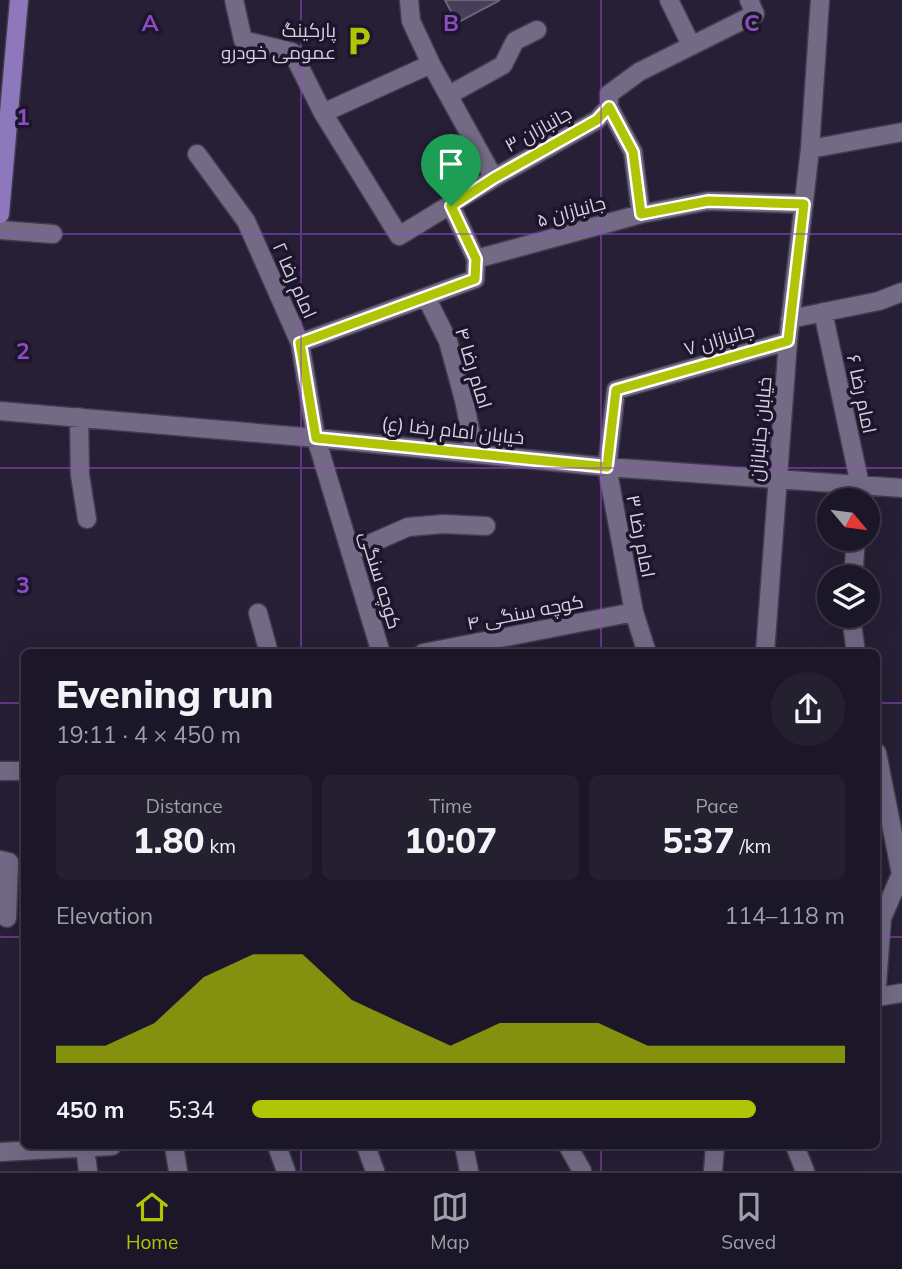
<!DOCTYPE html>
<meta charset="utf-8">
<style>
body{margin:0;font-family:Mulish,Cairo,sans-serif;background:#252030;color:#f1f3f6;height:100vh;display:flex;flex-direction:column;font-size:26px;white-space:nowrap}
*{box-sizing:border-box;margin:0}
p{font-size:23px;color:#a09fa8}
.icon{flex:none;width:38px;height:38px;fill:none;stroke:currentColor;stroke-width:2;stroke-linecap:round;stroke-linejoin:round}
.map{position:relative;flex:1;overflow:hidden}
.sheet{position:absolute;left:21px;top:649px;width:859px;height:500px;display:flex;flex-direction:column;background:#1c1728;border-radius:10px;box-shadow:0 7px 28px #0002,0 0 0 2px #3a3645}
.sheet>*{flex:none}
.needle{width:46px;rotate:119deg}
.tools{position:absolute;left:817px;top:488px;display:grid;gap:14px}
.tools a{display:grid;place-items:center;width:63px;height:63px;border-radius:50%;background:#1c1728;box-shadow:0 7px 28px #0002,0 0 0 2px #3a3645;font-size:35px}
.pin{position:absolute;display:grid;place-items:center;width:60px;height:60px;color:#fff;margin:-72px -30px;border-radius:50% 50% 50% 0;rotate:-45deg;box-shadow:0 0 7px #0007}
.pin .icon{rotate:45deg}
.round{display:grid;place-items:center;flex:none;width:74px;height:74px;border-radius:37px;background:#252030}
.headline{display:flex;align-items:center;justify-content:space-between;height:119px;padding:0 35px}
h1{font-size:38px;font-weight:800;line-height:52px}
.stats{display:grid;grid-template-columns:repeat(3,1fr);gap:10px;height:119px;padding:7px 35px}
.stats div{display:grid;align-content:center;border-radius:10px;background:#252030;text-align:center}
.stats b{font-size:35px;font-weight:800}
.stats small{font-size:19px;font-weight:400}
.stats p{font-size:19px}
.chart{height:196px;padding:14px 35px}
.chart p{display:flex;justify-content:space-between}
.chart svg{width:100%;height:126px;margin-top:7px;fill:#afc505;opacity:.7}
ul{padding:0 35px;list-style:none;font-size:23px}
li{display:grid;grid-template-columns:112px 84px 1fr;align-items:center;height:52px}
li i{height:18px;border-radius:9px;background:#afc505}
.dock{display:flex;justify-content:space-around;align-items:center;height:98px;border-top:2px solid #3a3645;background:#1c1728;font-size:19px;color:#a09fa8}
.dock a{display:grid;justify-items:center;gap:4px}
.dock .current{color:#afc505}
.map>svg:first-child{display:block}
.building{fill:#463f58;stroke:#6c647f;stroke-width:2}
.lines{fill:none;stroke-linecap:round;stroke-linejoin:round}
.minor-casing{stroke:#423c4f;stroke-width:21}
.major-casing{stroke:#423c4f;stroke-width:21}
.minor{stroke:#736b86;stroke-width:18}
.major{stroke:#8e78bd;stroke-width:18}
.route-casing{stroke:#fff;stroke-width:14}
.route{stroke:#afc505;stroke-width:9}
.grid{fill:none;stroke:#8d4dc5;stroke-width:2;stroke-opacity:0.55}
.labels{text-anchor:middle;stroke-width:7;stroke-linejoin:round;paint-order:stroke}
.poi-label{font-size:19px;fill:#d4d0df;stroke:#1c152b;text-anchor:end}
.street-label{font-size:19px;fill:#d4d0df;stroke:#1c152b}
.grid-label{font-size:23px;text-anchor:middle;font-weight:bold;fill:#8d4dc5;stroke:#1c152b;stroke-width:7;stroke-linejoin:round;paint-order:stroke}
</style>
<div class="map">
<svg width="902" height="1171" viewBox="0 0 902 1171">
<rect width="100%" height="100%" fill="#261f35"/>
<path class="building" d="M445,0H500L457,23Z"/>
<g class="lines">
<g class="minor-casing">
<path id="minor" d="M234,0L243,40L292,52L323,113L399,236L494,178L597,120L609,107V94L639,72L755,14L749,0
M409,0L411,21L431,64L494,178
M669,0L691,45
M449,95L503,65L515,41L537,30
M609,107L633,152L641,214
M323,113L431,64
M810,149L902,132
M197,154L246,221L300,343L316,438L381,653
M0,230L53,234
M476,259L641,214L708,201L804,204
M426,297L448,341L464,400L475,454
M823,312L860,485L859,500
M790,319L879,301L902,292
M300,343L475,279L476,259L451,206
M0,411L316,438L607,467L902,488
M79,417L80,475L87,519
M351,552L408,527L443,524L486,526
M853,578L856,539
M258,613L269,653
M851,616L856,653
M423,653L634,612
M647,653L634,612L607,467L616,390L788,341
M765,653L788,341L810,149L820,0
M877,753L901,874L882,918L877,984
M0,771H24
M0,860L9,862L7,918
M877,997L902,993
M174,1146L178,1171
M277,1146L286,1171
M366,1146L375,1171
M464,1146L469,1171
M568,1146L582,1171
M795,1146L805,1171
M85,1148L88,1171
M0,1152L112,1146
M713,1171L715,1146"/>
</g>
<g class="major-casing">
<path id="major" d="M0,214L19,0"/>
</g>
<use href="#minor" class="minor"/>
<use href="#major" class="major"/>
</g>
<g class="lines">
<g class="route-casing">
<path id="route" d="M609,107L633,152L641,214L708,201L804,204L788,341L616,390L607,467L316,438L300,343L475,279L476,259L451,206L494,178L597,120Z"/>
</g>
<use href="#route" class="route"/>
</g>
<path class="grid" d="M301,0V653M601,0V653M0,234H902M0,468H902M0,703H24M877,703H902M0,937H24M877,937H902M301,1146V1171M601,1146V1171"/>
<defs>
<g id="parking-bare" transform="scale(2.415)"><path d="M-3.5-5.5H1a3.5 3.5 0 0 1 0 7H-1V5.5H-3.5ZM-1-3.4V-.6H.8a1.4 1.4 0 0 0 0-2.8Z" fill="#afc505" stroke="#1c152b" stroke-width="2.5" paint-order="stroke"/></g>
</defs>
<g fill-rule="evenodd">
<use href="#parking-bare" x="359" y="41"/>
</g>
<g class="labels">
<g class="poi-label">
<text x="336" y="37">پارکینگ<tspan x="336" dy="22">عمومی خودرو</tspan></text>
</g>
<g class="street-label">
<text transform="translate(538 129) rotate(-29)" y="7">جانبازان ۳</text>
<text transform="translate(571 211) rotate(-15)" y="7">جانبازان ۵</text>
<text transform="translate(295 280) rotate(66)" y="7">امام رضا ۲</text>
<text transform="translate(719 339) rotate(-16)" y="7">جانبازان ۷</text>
<text transform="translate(474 368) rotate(73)" y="7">امام رضا ۴</text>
<text transform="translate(862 394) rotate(78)" y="7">امام رضا ۶</text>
<text transform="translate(760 429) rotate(-85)" y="7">خیابان جانبازان</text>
<text transform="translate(453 430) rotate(6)" y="7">خیابان امام رضا (ع)</text>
<text transform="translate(641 536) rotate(79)" y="7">امام رضا ۳</text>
<text transform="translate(381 580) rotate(73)" y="7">کوچه سنگی</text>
<text transform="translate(525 612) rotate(-11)" y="7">کوچه سنگی ۴</text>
</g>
</g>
<g class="grid-label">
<text x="150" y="31">A</text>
<text x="451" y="31">B</text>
<text x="752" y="31">C</text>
<text x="23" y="125">1</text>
<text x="23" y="359">2</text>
<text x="23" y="593">3</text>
</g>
</svg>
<div class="tools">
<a><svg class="needle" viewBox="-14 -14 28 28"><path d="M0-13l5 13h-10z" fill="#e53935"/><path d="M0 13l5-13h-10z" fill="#a09fa8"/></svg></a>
<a><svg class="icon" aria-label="layers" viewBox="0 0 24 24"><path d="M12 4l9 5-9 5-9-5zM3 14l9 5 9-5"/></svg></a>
</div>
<div class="pin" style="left:451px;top:206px;background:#1e9e55"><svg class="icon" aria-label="arrive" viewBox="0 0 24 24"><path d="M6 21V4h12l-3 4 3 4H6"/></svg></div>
<section class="sheet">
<div class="headline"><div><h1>Evening run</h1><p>19:11 · 4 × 450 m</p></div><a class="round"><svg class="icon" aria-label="share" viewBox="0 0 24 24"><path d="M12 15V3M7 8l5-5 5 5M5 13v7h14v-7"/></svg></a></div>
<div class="stats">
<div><p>Distance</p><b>1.80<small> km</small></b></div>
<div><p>Time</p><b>10:07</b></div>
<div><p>Pace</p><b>5:37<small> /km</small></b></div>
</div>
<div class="chart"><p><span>Elevation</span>114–118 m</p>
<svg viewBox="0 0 160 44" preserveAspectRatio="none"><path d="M0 44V38L10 38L20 30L30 14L40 6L50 6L60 22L70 30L80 38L90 30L100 30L110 30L120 38L130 38L140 38L150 38L160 38V44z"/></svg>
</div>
<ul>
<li><b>450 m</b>5:34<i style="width:85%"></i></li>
</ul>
</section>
</div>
<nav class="dock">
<a class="current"><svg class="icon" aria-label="home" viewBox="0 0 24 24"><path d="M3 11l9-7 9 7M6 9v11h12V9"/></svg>Home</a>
<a><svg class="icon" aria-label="map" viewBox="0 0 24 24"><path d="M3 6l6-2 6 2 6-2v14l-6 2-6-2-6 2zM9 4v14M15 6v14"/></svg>Map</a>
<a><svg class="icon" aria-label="saved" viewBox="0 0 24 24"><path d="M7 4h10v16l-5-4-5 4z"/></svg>Saved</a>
</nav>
